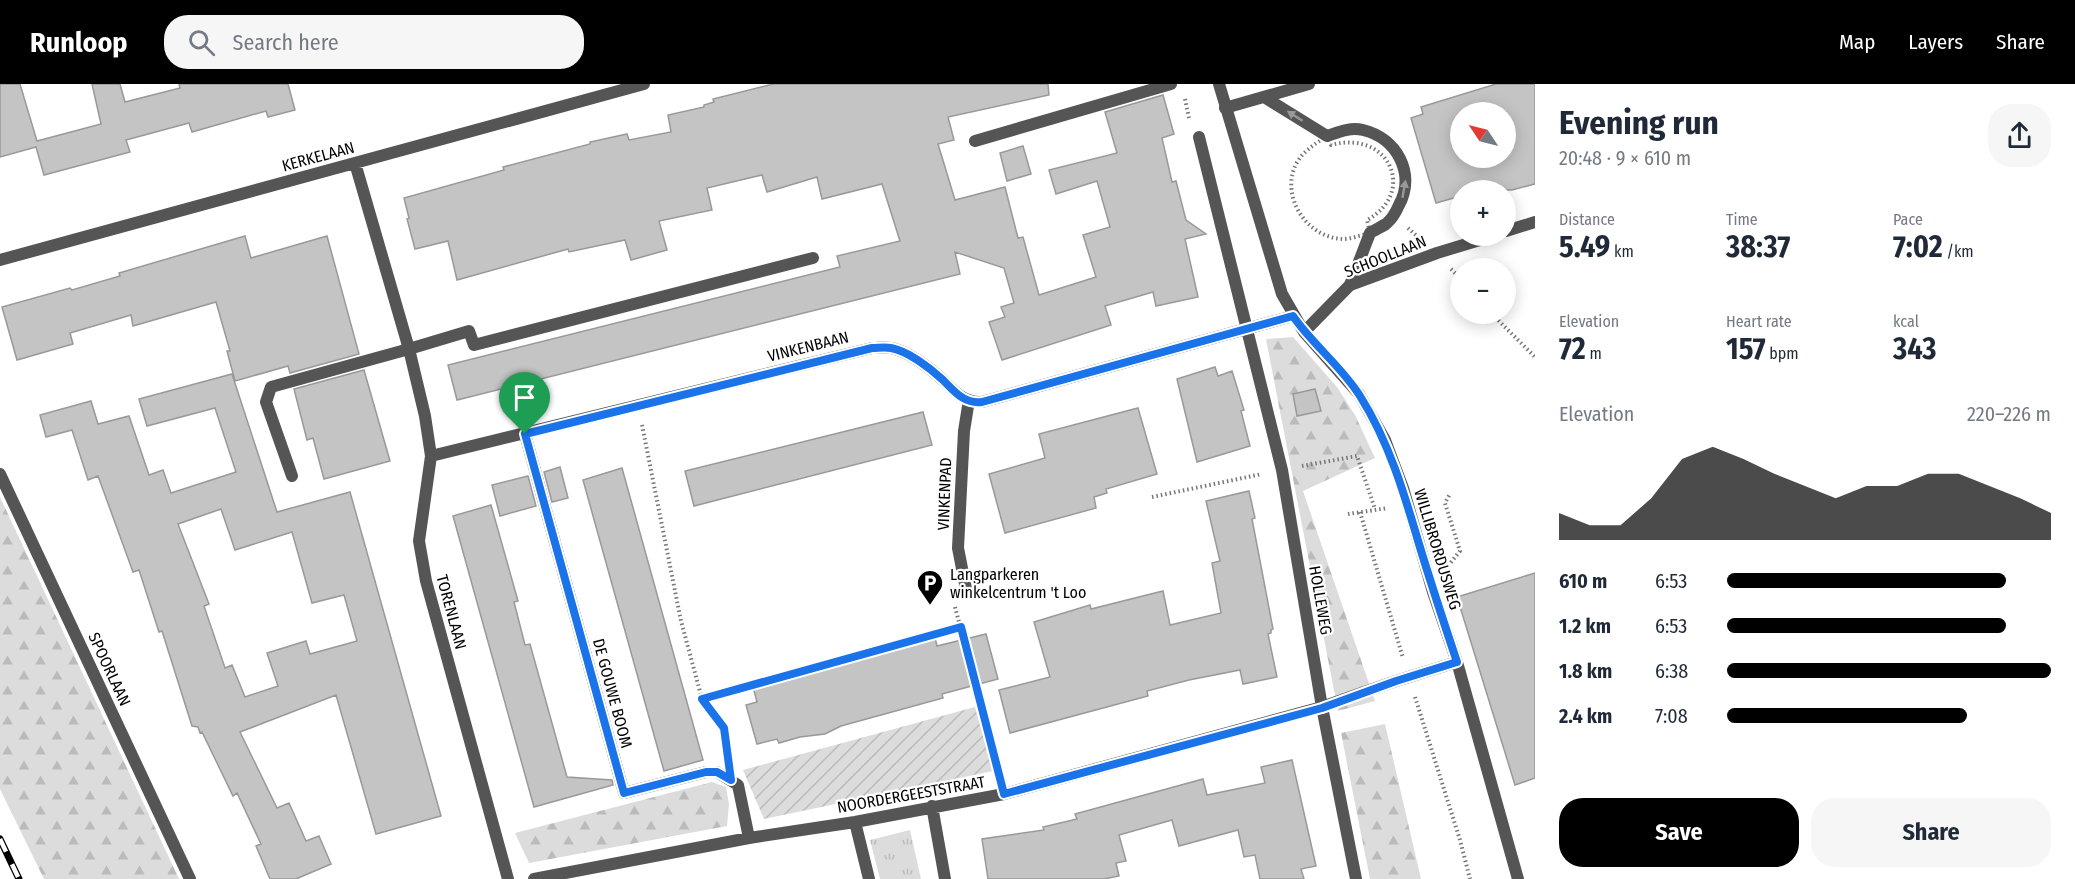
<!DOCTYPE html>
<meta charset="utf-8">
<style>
body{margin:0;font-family:"Fira Sans Condensed",sans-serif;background:#f6f6f7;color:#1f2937;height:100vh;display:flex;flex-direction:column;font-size:22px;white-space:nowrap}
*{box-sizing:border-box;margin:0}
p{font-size:20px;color:#747a83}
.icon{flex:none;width:33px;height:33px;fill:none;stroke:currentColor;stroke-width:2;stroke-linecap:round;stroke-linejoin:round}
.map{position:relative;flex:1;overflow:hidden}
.sheet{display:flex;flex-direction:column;background:#fff;width:540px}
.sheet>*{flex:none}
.needle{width:39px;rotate:305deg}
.tools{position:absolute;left:1450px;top:18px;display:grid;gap:12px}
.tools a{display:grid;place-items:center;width:66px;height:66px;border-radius:50%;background:#fff;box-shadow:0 3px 15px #0003;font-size:30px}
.pin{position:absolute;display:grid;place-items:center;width:51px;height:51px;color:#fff;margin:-62px -26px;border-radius:50% 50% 50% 0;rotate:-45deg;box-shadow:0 0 6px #0007}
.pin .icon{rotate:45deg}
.round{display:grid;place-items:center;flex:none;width:63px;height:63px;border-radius:24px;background:#f6f6f7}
.headline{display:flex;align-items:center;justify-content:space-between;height:102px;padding:0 24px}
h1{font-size:33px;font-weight:700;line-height:45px}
.stats{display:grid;grid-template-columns:repeat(3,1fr);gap:9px;height:102px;padding:6px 24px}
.stats div{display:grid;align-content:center}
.stats b{font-size:30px;font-weight:700}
.stats small{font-size:16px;font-weight:400}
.stats p{font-size:16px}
.chart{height:168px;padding:12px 24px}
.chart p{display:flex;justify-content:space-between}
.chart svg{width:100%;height:108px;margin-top:6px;fill:#000;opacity:.7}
.button{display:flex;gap:12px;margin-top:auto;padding:12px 24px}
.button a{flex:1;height:69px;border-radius:24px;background:#000;color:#fff;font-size:24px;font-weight:700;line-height:69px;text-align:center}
.button a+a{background:#f6f6f7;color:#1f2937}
ul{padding:0 24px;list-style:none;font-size:20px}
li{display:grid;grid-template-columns:96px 72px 1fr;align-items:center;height:45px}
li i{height:15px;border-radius:8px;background:#000}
header{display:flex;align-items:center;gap:36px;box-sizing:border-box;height:84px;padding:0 30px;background:#000;color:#fff}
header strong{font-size:28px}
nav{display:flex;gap:33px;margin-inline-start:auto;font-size:21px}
.search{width:420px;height:54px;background:#f6f6f7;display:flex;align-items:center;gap:15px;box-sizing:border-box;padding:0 21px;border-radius:24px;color:#747a83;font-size:22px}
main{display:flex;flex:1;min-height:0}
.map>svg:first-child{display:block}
.grass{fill:url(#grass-tufts)}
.forest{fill:url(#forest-firs)}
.garden{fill:url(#garden-furrows)}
.building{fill:#c4c4c4;stroke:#999;stroke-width:1.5;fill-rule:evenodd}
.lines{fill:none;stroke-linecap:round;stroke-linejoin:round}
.path{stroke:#777;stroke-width:4;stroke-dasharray:1.5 3;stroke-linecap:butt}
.service{stroke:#555;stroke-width:12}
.minor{stroke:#555;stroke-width:12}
.rail-casing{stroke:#000;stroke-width:7}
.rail{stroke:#fff;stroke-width:4.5;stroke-dasharray:14;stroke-linecap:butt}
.oneway{fill:#999}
.route-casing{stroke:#fff;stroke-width:12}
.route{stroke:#1a73e8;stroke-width:8}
.labels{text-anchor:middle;stroke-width:4.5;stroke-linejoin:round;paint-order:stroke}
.street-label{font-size:16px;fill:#000;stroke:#fff}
.poi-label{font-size:16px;fill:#000;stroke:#fff;text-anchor:start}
</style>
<header>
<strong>Runloop</strong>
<div class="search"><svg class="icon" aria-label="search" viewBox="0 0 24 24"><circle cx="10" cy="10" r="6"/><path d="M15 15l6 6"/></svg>Search here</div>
<nav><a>Map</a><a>Layers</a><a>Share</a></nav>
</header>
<main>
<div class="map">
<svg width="1535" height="795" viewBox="0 0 1535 795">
<defs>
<pattern id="grass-tufts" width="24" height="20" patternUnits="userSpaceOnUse" patternTransform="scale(1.5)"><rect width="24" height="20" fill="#dcdcdc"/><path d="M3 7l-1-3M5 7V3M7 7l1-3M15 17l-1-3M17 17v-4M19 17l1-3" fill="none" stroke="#bbb"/></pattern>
<pattern id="forest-firs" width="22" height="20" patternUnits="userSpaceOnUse" patternTransform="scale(1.5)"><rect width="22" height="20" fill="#dcdcdc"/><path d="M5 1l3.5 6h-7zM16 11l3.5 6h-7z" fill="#bbb"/></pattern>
<pattern id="garden-furrows" width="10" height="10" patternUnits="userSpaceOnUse" patternTransform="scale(1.5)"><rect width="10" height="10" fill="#dcdcdc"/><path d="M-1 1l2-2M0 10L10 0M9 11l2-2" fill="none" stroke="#bbb"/></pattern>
</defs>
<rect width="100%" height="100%" fill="#fff"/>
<path class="grass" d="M910,746L921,795H880L870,756Z"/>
<path class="forest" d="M1293,253L1337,303L1355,331L1375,374L1303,407L1375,617L1338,627L1266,255Z
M0,413L179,795H44L0,705Z
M1385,640L1421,795H1370L1341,649Z
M712,698L726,703L729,720L727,742L529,779L515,749Z"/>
<path class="garden" d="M975,623L993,687L764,735L743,686Z"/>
<path class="building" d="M0,0H20L37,57L101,40L92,0H120L125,18L180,4L179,0H288L295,26L268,33L266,27L192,48L189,39L126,56L130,68L44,91L36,63L0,73Z
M773,0H1048L1049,11L948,33L954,56L938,60L955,116L1005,103L1018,154L1023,153L1039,211L1096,193L1083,151L1110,143L1097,97L1056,110L1049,86L1117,69L1105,28L1163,11L1174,50L1162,54L1172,98L1176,97L1186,136L1206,150L1185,155L1198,213L1156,222L1153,208L1105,222L1111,241L1002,276L989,238L1005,233L1001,223L1014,219L1004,184L955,168L960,190L457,316L448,281L840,183L837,172L900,157L882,100L822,115L817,93L767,108L762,91L707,104L712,126L659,137L667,166L631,176L625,156L569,168L568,165L457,196L448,157L415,165L407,135L409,134L404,114L504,86L503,83L590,60V58L627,50L629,56L671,48L668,31L704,23V21L714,18L713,15Z
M1496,0H1535V100L1512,106H1461V112L1436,119L1411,34L1423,30L1421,23ZM1461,28H1506V74H1461Z
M1023,62L1031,90L1007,97L1000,69Z
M245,152L251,174L327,152L359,270L290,289L288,282L235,297L227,267H230L216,218L133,242L131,231L70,249L73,260L17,276L2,223L70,204L72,206L120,192L119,189Z
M1215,283L1218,292L1232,287L1244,326L1241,327L1250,362L1197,378L1177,295Z
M364,286L390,377L324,395L313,354L307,356L294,305Z
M232,290L277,428L350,408L441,732L376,750L336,611L240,648L277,724L289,719L306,757L319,752L331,780L296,795H270L256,762L261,760L237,709L233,712L202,648L200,649L198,643L192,642L162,547L159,548L139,486L133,488L98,392L88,396L72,346L46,353L40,331L91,317L98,340L129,332L149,391L163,386L171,409L236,388L215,324L147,342L139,315ZM221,425L235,466L292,448L312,519L344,511L357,557L310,570L306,557L267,569L278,602L245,613L232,581L225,584L204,522L209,520L178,440Z
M1315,305L1321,327L1297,332L1293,310Z
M1138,324L1157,390L1106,405L1107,409L1094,413L1096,424L1005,449L989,390L1045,374L1039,350Z
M923,328L932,361L694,422L685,387Z
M560,383L568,414L552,418L544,388Z
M622,384L703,676L664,687L583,396Z
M528,392L536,422L500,432L492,401Z
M1249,407L1255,434L1252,435L1273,545L1271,546V549L1268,550L1277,593L1243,600L1240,586L1189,596L1147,607L1148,612L1010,649L999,606L1050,593L1034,538L1090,521L1091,525L1163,507L1170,541L1221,529L1212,479L1220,477L1206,417Z
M491,421L518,517L514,518L525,561L530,560L567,693L612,696L613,701L534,723L453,432Z
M1535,489V694L1515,701L1457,513Z
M986,550L998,595L942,610L943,614L841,642L825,650L800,653L779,659L777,655L757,660L746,621L757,618L753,603L935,554L937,562Z
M1292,676L1316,782L1301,785L1304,795H1260L1255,771L1244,773L1238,746L1179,762L1172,736L1119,751L1126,777L1116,779L1119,792L1104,795H988L982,755L1044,746L1043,743L1077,735L1075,730L1203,695L1207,711L1265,699L1261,683Z"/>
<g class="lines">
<path class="path" d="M1185,15L1189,34
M1327,52L1331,61C1390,45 1417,109 1367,136L1370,149C1361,151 1351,155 1343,155C1307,154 1280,113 1296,80C1303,67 1315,60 1327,52Z
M1408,144L1420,155
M1451,185L1461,195
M1492,230L1535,273
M642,341L681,537L702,615
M1302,382L1357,372L1375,425
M1152,413L1262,390
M1360,428L1403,574
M1348,430L1388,424
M1448,482L1460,467L1445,419L1450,410
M955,523L999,690
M1415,613L1460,756L1470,795
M728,671L724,644L702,615L961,543"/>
<path class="service" d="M1264,13L1327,52C1339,48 1350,43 1363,46C1397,54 1416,90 1399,121C1396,128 1392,135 1386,140C1381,143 1375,146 1370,149L1350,201
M1225,24L1309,0
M975,57L1171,0
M292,392L266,318L271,303L409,265"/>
<path class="minor" d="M1219,0L1282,210L1304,248L1359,310L1385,356L1403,404L1433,508L1457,578L1518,795
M1199,53L1282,386L1322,623L1356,795
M355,79L409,265L425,332L431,372L419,457L426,497L508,795
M1506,147L1535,138
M0,176L644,0
M1304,248L1350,201L1437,169L1493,152
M409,265L469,247L474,261L813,174
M525,350L624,709L706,688H717L738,701L749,754
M431,372L872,264C878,264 885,263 891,264C908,267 930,284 943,296C955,308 964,319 982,318L1293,232
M0,390L190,795
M966,505L958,464L964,347L969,316
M932,722L945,795
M855,738L869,795
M534,795L749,754L855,738L1004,710L1322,623L1396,597L1457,578"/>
<g class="rail-casing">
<path id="rail" d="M0,755L19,795"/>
</g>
<use href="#rail" class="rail"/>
</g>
<defs><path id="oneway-solid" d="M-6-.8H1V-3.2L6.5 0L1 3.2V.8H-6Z" transform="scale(1.5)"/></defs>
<g class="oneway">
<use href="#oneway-solid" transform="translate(1295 32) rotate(-148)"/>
<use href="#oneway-solid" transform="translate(1404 105) rotate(-80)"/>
</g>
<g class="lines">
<g class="route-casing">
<path id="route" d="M1293,232C1312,260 1342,283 1360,312C1389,358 1404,409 1419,460C1431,500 1444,539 1457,578L1396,597L1322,624L1004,710L961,543L702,615L724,644L731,696L717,688H706L624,709L525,350L872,264C878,264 885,263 891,264C908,267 930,284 943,296C955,308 964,320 982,318Z"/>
</g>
<use href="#route" class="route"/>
</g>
<defs>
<g id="parking-pin" transform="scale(1.35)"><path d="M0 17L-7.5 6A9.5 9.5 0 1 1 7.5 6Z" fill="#000" stroke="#fff"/><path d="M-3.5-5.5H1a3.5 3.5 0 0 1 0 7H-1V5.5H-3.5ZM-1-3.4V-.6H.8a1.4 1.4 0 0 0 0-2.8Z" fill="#fff"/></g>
</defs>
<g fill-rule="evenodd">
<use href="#parking-pin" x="930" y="499"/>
</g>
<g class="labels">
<g class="street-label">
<text transform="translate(318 72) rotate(-15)" y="6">KERKELAAN</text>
<text transform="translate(1385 172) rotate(-22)" y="6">SCHOOLLAAN</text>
<text transform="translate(808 262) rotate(-14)" y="6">VINKENBAAN</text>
<text transform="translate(944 410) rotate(-88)" y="6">VINKENPAD</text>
<text transform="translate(1438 465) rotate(73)" y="6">WILLIBRORDUSWEG</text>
<text transform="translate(1321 516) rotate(80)" y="6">HOLLEWEG</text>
<text transform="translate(452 528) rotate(75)" y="6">TORENLAAN</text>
<text transform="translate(110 585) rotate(65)" y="6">SPOORLAAN</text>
<text transform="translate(613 609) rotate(75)" y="6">DE GOUWE BOOM</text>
<text transform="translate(911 710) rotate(-10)" y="6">NOORDERGEESTSTRAAT</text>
</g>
<g class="poi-label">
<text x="950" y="496">Langparkeren<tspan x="950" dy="18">winkelcentrum 't Loo</tspan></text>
</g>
</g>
</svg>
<div class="tools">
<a><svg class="needle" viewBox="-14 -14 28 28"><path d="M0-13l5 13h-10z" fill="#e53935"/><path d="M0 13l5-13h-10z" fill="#747a83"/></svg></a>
<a>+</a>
<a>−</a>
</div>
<div class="pin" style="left:525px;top:350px;background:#1e9e55"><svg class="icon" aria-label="arrive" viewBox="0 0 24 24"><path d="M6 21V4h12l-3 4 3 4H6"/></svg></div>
</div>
<section class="sheet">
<div class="headline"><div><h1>Evening run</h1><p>20:48 · 9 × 610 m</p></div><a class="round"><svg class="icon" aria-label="share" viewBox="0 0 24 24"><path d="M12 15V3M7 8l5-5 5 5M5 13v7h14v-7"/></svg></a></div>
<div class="stats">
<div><p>Distance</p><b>5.49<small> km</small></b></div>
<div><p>Time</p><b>38:37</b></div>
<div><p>Pace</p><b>7:02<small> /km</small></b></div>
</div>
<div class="stats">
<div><p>Elevation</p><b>72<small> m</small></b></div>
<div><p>Heart rate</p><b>157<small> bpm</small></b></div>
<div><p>kcal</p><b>343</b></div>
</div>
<div class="chart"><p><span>Elevation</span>220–226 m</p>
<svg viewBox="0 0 160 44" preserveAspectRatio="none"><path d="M0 44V33L10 38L20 38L30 27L40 11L50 6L60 11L70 17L80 22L90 27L100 22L110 22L120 17L130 17L140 22L150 27L160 33V44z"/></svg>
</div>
<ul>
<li><b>610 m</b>6:53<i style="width:86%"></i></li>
<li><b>1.2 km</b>6:53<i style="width:86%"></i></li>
<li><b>1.8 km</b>6:38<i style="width:100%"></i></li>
<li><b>2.4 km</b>7:08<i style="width:74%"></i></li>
</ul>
<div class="button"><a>Save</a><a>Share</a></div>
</section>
</main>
